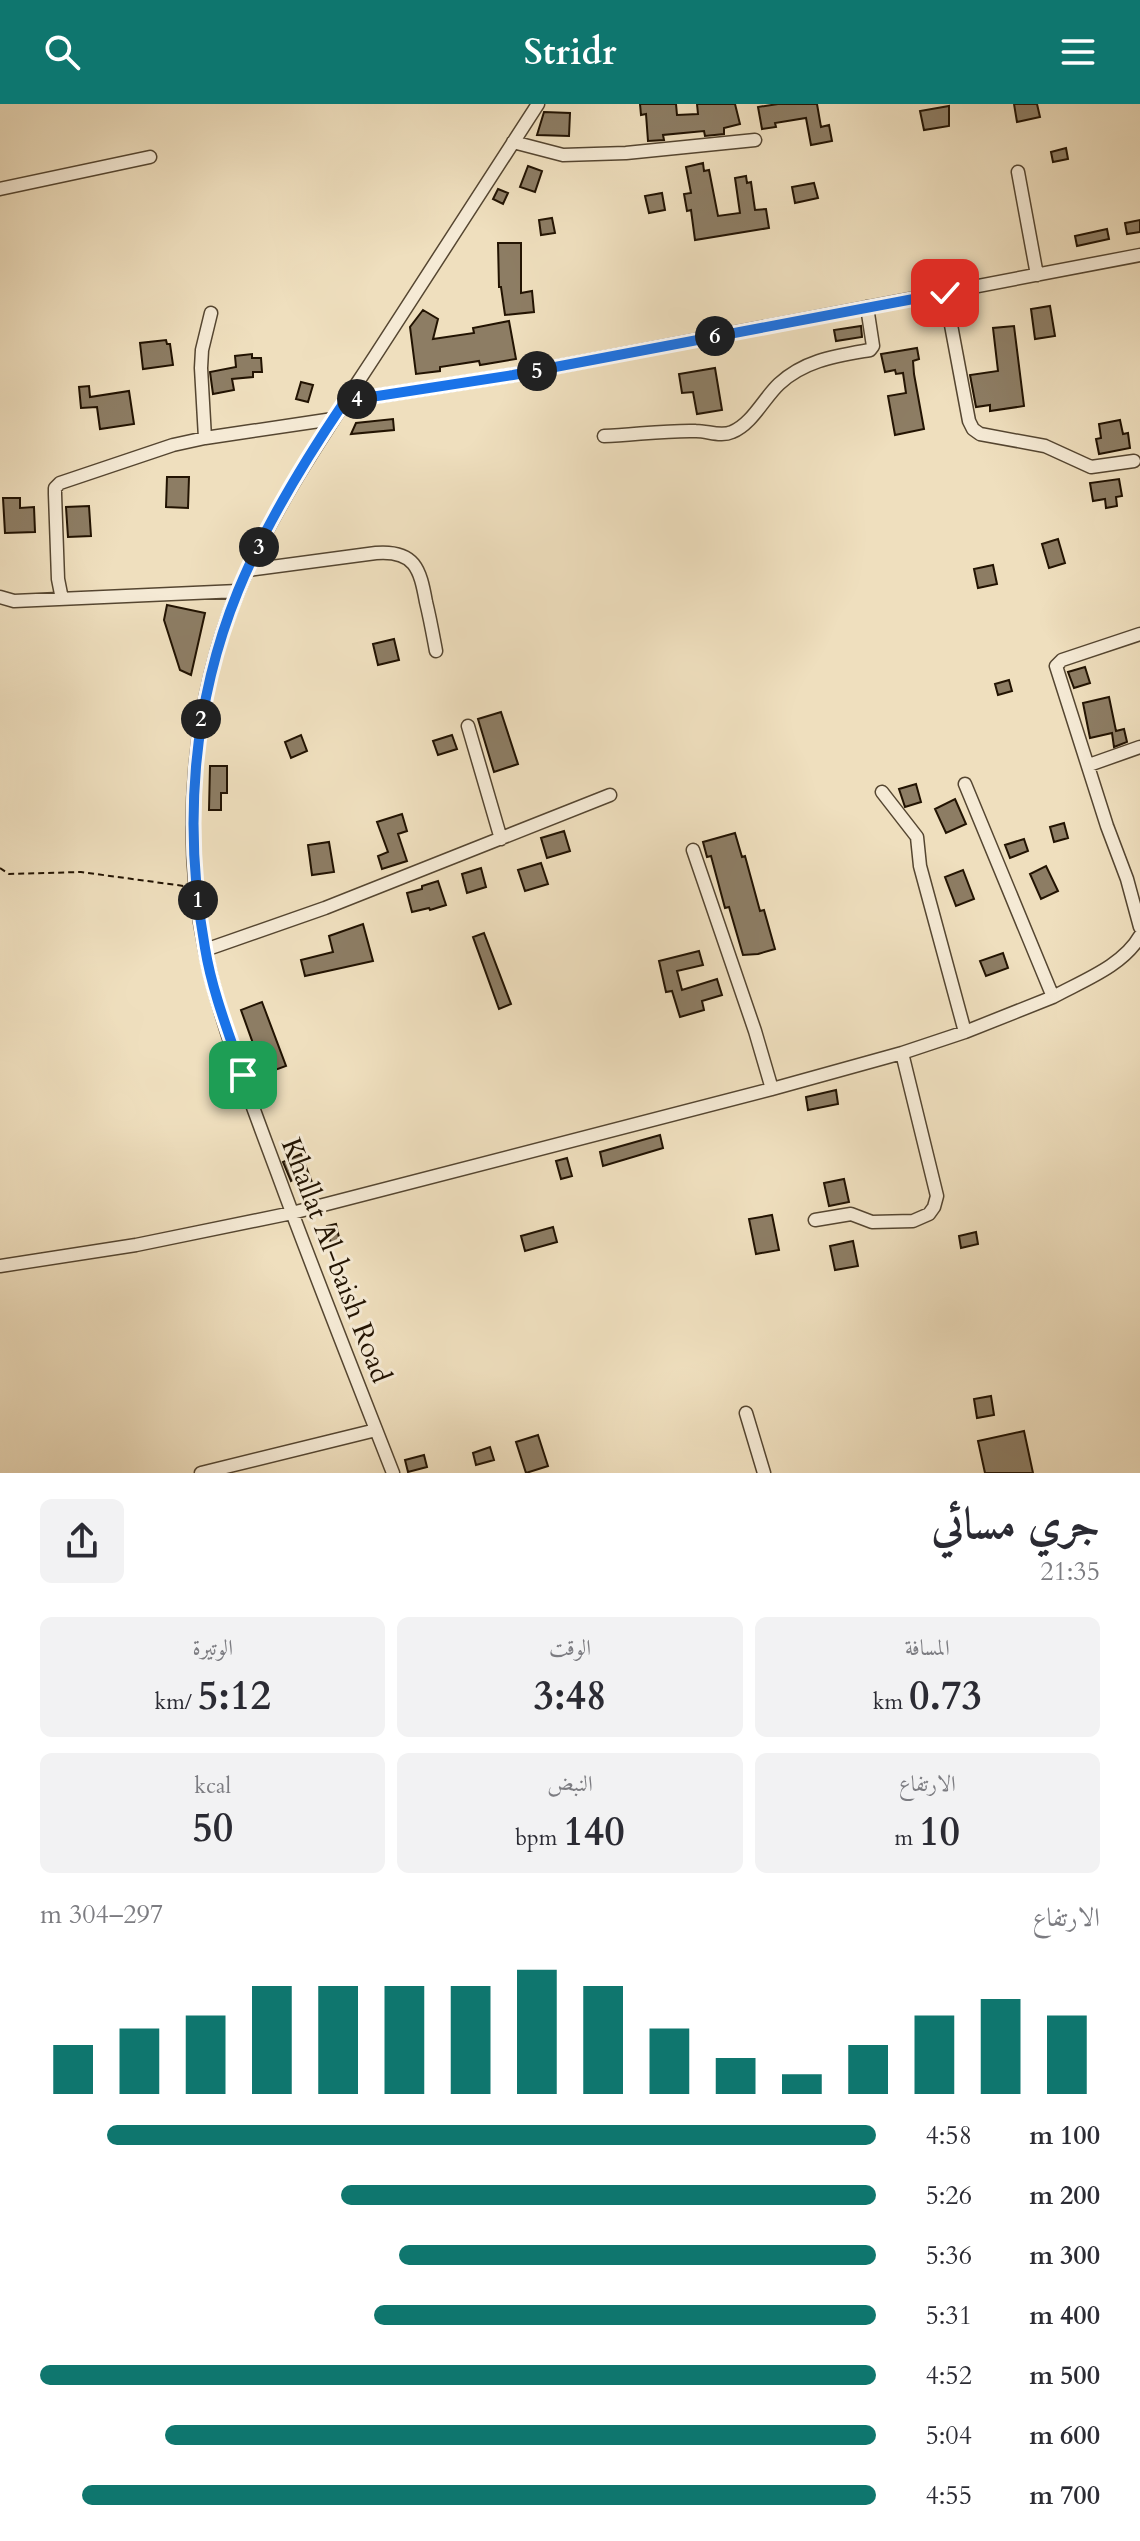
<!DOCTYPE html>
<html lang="ar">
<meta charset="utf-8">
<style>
body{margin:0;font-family:Cardo,Amiri,serif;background:#f2f2f3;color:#2b2b33;direction:rtl;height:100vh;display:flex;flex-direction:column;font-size:30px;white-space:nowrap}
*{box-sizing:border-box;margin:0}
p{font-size:26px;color:#7c7c81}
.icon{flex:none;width:44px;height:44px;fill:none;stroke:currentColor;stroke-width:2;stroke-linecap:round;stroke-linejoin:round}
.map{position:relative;height:1369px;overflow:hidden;direction:ltr}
.panel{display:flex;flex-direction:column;background:#fff;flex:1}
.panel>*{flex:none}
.pin{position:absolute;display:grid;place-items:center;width:68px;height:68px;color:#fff;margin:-34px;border-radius:16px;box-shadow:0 4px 12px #0006}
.km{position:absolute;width:40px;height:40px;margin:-20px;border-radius:50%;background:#222;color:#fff;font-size:22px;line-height:40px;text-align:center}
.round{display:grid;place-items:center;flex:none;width:84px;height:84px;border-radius:12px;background:#f2f2f3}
.overview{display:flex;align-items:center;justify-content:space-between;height:136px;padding:0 40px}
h1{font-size:44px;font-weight:700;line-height:60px}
.metrics{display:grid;grid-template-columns:repeat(3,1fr);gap:12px;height:136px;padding:8px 40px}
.metrics div{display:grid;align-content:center;border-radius:12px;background:#f2f2f3;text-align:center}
.metrics b{font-size:40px;font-weight:700}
.metrics small{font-size:22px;font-weight:400}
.metrics p{font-size:22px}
.chart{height:224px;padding:16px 40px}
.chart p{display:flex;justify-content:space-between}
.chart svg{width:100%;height:144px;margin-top:8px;stroke:#0f766e;stroke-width:6}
ul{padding:0 40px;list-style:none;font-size:26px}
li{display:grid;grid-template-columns:128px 96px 1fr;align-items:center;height:60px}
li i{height:20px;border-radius:10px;background:#0f766e}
header{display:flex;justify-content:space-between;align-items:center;height:104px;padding:0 40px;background:#0f766e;color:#fff;font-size:36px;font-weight:700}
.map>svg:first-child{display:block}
.building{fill:#8d7d64;stroke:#221302;stroke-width:2}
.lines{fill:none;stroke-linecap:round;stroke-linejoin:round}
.minor-casing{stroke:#554631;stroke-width:15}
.path{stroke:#221302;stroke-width:2;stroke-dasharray:6 4;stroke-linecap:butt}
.minor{stroke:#f5ead5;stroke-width:12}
.route-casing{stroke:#fff;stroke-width:16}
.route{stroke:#1a73e8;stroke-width:10}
.labels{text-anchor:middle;stroke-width:6;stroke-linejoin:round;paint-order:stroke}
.street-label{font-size:28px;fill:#221302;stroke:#f5ead5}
</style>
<header><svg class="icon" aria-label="menu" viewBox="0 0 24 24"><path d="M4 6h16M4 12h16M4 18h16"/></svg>Stridr<svg class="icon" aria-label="search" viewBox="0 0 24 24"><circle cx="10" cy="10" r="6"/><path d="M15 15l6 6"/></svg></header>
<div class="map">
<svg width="1140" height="1369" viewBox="0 0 1140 1369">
<rect width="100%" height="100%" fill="#efdfbe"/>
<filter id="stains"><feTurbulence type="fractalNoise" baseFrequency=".0025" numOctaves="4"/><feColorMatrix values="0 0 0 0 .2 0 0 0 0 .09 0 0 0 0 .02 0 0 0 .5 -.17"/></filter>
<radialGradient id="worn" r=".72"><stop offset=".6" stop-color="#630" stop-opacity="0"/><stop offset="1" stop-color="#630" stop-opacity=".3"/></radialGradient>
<path class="building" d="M640,0H676L677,11L698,10L697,0H735L740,20L724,24V30L705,32L704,27L663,31L664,36L648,37L646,10L641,11Z
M778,0H817L821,23L829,21L832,37L811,41L806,14L775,19L776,23L762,25L758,3Z
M1014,0H1037L1040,13L1017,18Z
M949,2V22L924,26L920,7Z
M544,8L570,9L569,32L537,31Z
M1066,44L1068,55L1053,58L1051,48Z
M703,59L704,67L709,66L718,112L740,109L735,74L746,72L747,79L751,78L755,106L766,105L769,124L695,136L691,106L687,107L684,90L691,89L686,63Z
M528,62L542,67L535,88L520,83Z
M814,79L818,94L795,99L792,83Z
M498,85L508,89L503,100L493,95Z
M662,89L665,106L649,109L645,92Z
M552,114L555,129L541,131L539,116Z
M1140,116V128L1127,130L1125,119Z
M1107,125L1109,135L1077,142L1075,132Z
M498,139H521V189L532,187L534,208L505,211L501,183H499Z
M1050,202L1055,232L1035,235L1031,205Z
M423,206L438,215L433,235L474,229L473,224L509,217L516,255L480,261L479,257L440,263V267L416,270L410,223Z
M861,222L862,233L836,237L834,226Z
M1014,222L1024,302L990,307V301L976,303L970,271L998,267L993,224Z
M166,236L167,240H170L173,261L143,265L140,239Z
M917,244L919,255L913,257L914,270L924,325L895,331L888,292L906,289L903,269L896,270L895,266L885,268L881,250Z
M252,250V254H261L262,268H253V273L232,275L234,286L213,290L210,268L236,263L235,252Z
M715,264L722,306L697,310L693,288L682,289L679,270Z
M301,278L313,281L308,298L296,295Z
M89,282L90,293L129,287L134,320L100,325L97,303L81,304L79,283Z
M393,315L394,326L351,330L356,319Z
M1120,316L1123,330L1128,329L1130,344L1099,350L1096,335L1101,334L1099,320Z
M167,373H189L188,404L166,403Z
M1119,375L1122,392L1116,393L1117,402L1106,404L1105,395L1093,397L1090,379Z
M3,394H20V404L34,403L35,428L5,429Z
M89,402L91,432L68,433L66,403Z
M1058,435L1065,459L1049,464L1042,440Z
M993,461L997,480L978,484L974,465Z
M167,501L205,509L191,571L180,566L164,516Z
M394,535L399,556L378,561L373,540Z
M1085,563L1090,579L1074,584L1068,568Z
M1009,576L1012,587L998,591L995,580Z
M1109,593L1116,627L1124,625L1127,638L1114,643L1112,629L1090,634L1083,599Z
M501,608L518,660L494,668L478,615Z
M301,631L307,647L291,654L285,638Z
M452,631L457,645L438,651L433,637Z
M210,662H227V689H221V706H209Z
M916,680L921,698L905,703L899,685Z
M955,695L966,720L946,729L935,705Z
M402,710L407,727L398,730L407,757L382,765L378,752L388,748L377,718Z
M1064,719L1068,734L1054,738L1050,723Z
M564,727L570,747L547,754L541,734Z
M735,729L742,753L745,752L760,807L764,806L775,845L758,850L743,851L729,803L725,804L711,752L707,753L703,738Z
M1024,735L1028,747L1010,754L1005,741Z
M329,738L334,768L312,771L308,741Z
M541,759L548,780L525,787L518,766Z
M1046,762L1058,787L1041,795L1030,770Z
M481,764L486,783L467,789L462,770Z
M963,766L974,795L956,802L945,773Z
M438,777L446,801L430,806L429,804L412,808L407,789L422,785V782Z
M363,820L373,857L305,872L301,856L333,848L329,832Z
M484,829L511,900L499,905L473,833Z
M699,847L703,861L677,867L682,886L717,875L722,891L702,897L704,906L680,913L672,887L666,888L659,857Z
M1003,849L1008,864L986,872L980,857Z
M262,898L286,962L264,970L241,906Z
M836,986L838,1000L808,1006L806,993Z
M660,1031L663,1044L603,1062L600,1048Z
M301,1050L315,1086L303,1091L296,1074L291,1077L283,1058Z
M567,1054L572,1072L561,1075L556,1057Z
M844,1075L849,1098L829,1102L824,1079Z
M772,1111L779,1146L756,1150L749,1115Z
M336,1120L340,1138L331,1140L327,1122Z
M553,1123L557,1138L525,1147L521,1132Z
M976,1128L978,1140L961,1144L959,1132Z
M853,1137L858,1162L835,1166L830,1142Z
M991,1292L994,1311L977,1314L974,1295Z
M1024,1327L1033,1369H985L978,1337Z
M538,1331L548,1362L526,1369L516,1338Z
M490,1343L494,1356L476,1361L473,1349Z
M424,1351L427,1363L408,1368L405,1356Z"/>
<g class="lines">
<g class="minor-casing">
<path id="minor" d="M513,38L563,51L626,49L755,36
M1018,68L1037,171
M0,85L150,53
M945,189L969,317L973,325L980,330L1045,342L1091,363L1134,357
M345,297L513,271L1140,151
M604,332C634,331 666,326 696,327C708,327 721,333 732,328C752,320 764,294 779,280C805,256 836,252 870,246L873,242L867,203
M205,334L201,264L202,246L211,209
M248,466L376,449C415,446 420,465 426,498C430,514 433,531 436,547
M0,493L14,497L238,487
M62,495L58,475L55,390V384L60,379L173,341L205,334L333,315
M1140,530L1062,556L1056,562L1107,722L1127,775L1140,823
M468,622L501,735
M1089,661L1140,643
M965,680L1053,893C1082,877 1123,862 1140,832
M882,688L917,733L920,762L965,928
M693,746L755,927L772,985
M205,846L325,804L610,691
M815,1116L851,1110L872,1118L913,1117L929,1110L934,1103L937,1092L902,949
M0,1162L136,1141L292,1109L772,985L902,949L965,928L1053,893
M746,1309L764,1369
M201,1369L376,1326
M393,1369C354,1269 314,1169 277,1068C251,998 220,919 205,846C181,730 192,595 239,485C274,402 326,327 375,252C429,168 484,84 538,0"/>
</g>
<path class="path" d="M0,764L9,770L81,768L184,782"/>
<use href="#minor" class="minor"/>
</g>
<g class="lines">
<g class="route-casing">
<path id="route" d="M243,971C229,930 212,887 205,844C183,724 192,600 238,487C265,421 305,356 345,297L513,271L945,189"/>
</g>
<use href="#route" class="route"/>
</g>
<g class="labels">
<g class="street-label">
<text transform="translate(337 1156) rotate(69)" y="10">Khallat Al-baish Road</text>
</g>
</g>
<rect width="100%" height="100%" filter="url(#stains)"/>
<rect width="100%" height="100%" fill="url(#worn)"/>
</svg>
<div class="pin" style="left:243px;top:971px;background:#1e9e55"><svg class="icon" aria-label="arrive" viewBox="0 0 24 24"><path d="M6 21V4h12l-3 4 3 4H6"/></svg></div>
<div class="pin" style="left:945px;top:189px;background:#d93025"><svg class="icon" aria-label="check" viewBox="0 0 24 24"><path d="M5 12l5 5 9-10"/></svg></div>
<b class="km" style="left:198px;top:796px">1</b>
<b class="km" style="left:201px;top:615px">2</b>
<b class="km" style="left:259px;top:443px">3</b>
<b class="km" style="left:357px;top:295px">4</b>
<b class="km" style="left:537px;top:267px">5</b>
<b class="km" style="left:715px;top:232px">6</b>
</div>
<section class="panel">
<div class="overview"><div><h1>جري مسائي</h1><p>21:35</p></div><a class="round"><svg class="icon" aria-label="share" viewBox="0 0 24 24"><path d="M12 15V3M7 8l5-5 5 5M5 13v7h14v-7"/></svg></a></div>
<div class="metrics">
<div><p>المسافة</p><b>0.73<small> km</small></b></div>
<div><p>الوقت</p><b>3:48</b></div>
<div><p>الوتيرة</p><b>5:12<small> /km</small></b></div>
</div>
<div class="metrics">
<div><p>الارتفاع</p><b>10<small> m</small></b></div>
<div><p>النبض</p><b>140<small> bpm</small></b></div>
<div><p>kcal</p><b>50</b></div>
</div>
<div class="chart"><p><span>الارتفاع</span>297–304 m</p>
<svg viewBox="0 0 160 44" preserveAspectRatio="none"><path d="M5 44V29M15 44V24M25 44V20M35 44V11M45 44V11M55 44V11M65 44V11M75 44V6M85 44V11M95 44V24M105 44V33M115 44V38M125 44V29M135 44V20M145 44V15M155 44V20"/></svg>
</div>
<ul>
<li><b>100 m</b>4:58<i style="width:92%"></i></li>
<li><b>200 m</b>5:26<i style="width:64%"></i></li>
<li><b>300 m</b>5:36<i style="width:57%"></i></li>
<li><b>400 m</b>5:31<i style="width:60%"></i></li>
<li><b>500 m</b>4:52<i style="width:100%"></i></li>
<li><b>600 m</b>5:04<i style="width:85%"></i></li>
<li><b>700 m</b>4:55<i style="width:95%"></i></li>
</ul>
</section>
